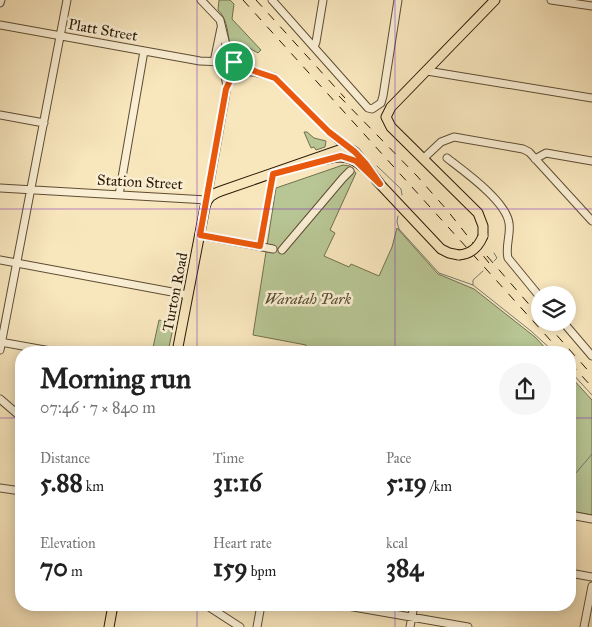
<!DOCTYPE html>
<meta charset="utf-8">
<style>
body{margin:0;font-family:"IM FELL Great Primer",serif;background:#f6f6f6;color:#222;height:100vh;display:flex;flex-direction:column;font-size:19px;white-space:nowrap}
*{box-sizing:border-box;margin:0}
p{font-size:16px;color:#767676}
.icon{flex:none;width:28px;height:28px;fill:none;stroke:currentColor;stroke-width:2;stroke-linecap:round;stroke-linejoin:round}
.map{position:relative;flex:1;overflow:hidden}
.side{position:absolute;left:15px;top:346px;width:561px;height:265px;display:flex;flex-direction:column;background:#fff;border-radius:20px;box-shadow:0 2px 12px #0003}
.side>*{flex:none}
.controls{position:absolute;left:531px;top:286px;display:grid;gap:10px}
.controls a{display:grid;place-items:center;width:45px;height:45px;border-radius:50%;background:#fff;box-shadow:0 2px 12px #0003;font-size:25px}
.pin{position:absolute;display:grid;place-items:center;width:42px;height:42px;color:#fff;margin:-21px;border:2px solid #fff;border-radius:50%;box-shadow:0 1px 5px #0007}
.round{display:grid;place-items:center;flex:none;width:52px;height:52px;border-radius:26px;background:#f6f6f6}
.overview{display:flex;align-items:center;justify-content:space-between;height:85px;padding:0 25px}
h1{font-size:28px;font-weight:800;line-height:38px}
.metrics{display:grid;grid-template-columns:repeat(3,1fr);gap:8px;height:85px;padding:5px 25px}
.metrics div{display:grid;align-content:center}
.metrics b{font-size:25px;font-weight:800}
.metrics small{font-size:14px;font-weight:400}
.metrics p{font-size:14px}
.map>svg:first-child{display:block}
.green{fill:#b8c695;stroke:#72704d}
.lines{fill:none;stroke-linecap:round;stroke-linejoin:round}
.stream{stroke:#727c72;stroke-width:1}
.minor-casing{stroke:#5e4d33;stroke-width:9}
.major-casing{stroke:#2b1a05;stroke-width:11}
.minor{stroke:#faefd4;stroke-width:7}
.major{stroke:#f8e6bd;stroke-width:9}
.rail{stroke:#2b1a05;stroke-width:1;stroke-dasharray:9 9;stroke-linecap:butt}
.major-bridge-casing{stroke:#2b1a05;stroke-width:11;stroke-linecap:butt}
.major-bridge{stroke:#f8e6bd;stroke-width:9}
.route-casing{stroke:#fff;stroke-width:10}
.route{stroke:#ea580c;stroke-width:6}
.grid{fill:none;stroke:#7b2cbf;stroke-width:1;stroke-opacity:0.55}
.labels{text-anchor:middle;stroke-width:5;stroke-linejoin:round;paint-order:stroke}
.street-label{font-size:15px;fill:#2b1a05;stroke:#faefd4}
.park-label{font-size:15px;font-style:italic;fill:#554e30;stroke:#faefd4}
</style>
<div class="map">
<svg width="592" height="627" viewBox="0 0 592 627">
<rect width="100%" height="100%" fill="#f8e6bd"/>
<filter id="stains"><feTurbulence type="fractalNoise" baseFrequency=".004" numOctaves="4"/><feColorMatrix values="0 0 0 0 .2 0 0 0 0 .09 0 0 0 0 .02 0 0 0 .5 -.17"/></filter>
<radialGradient id="worn" r=".72"><stop offset=".6" stop-color="#630" stop-opacity="0"/><stop offset="1" stop-color="#630" stop-opacity=".3"/></radialGradient>
<path class="green" d="M219,0H230L234,4L232,19L261,50L258,53L242,44L239,54L242,65C223,54 234,25 218,10Z
M304,132H307L314,138L326,141L325,147L316,150L314,147L311,148Z
M343,165L350,166L356,173L330,230L335,233L324,256L349,267L351,264L379,276L392,247L397,228L438,274L474,289L535,337L549,352H305L306,345L253,335L276,188Z
M159,320L174,323L168,352H152Z
M570,376L592,400V515L570,511Z"/>
<g class="lines">
<path class="stream" d="M377,166L401,189L402,195
M398,216L397,222L399,229L439,273L473,285L531,331L554,352
M494,261L497,258L494,253
M473,285V280L483,271
M570,371L592,395
M570,480L592,454"/>
<g class="minor-casing">
<path id="minor" d="M201,0L220,20L226,45L233,62
M272,0L368,108L372,109L381,103L383,96L398,0
M551,0L592,6
M0,3L1,0
M0,25L200,61L224,62
M314,47L316,42L323,0
M214,62L221,28
M427,71L592,98
M233,72H254L274,77L329,132L349,149
M0,115L44,123
M424,158L441,142L454,137L523,149L529,152L592,221
M447,158C465,172 506,201 509,223C511,235 505,246 508,258L540,297
M535,159L546,153L592,161
M0,188L207,200L227,87L223,64L225,61H231L257,72
M119,195L144,51
M199,235L273,249
M260,246L273,174
M282,250L343,178L350,171
M0,260L188,295
M563,322L592,356
M0,342L56,352
M0,350L67,0
M0,399L21,417
M0,488L21,491
M570,515L592,519
M570,573L592,577
M206,605L240,627
M342,605L468,627
M257,627L261,605
M410,627L414,605
M584,627L592,586"/>
</g>
<g class="major-casing">
<path id="major" d="M327,159C342,155 351,157 363,167
M376,180L441,249L449,253L459,255
M483,236V226L478,213L391,127L386,117L391,107L495,0
M177,352L205,207C207,198 212,194 221,191L345,148L352,150L355,152L380,184
M109,627L113,605"/>
</g>
<use href="#minor" class="minor"/>
<use href="#major" class="major"/>
<path class="rail" d="M243,0L561,352
M256,0L345,98
M339,96L417,176L447,210L489,263
M487,256L540,317
M545,322L592,375
M570,363L592,387"/>
<g class="major-bridge-casing">
<path id="major-bridge" d="M459,255C471,254 478,248 483,236"/>
</g>
<use href="#major-bridge" class="major-bridge"/>
</g>
<g class="lines">
<g class="route-casing">
<path id="route" d="M234,62L257,72L275,78L329,132L355,152L366,164L380,184L356,161L341,156L273,174L260,246L200,235L226,89L235,70Z"/>
</g>
<use href="#route" class="route"/>
</g>
<path class="grid" d="M197,0V352M395,0V352M0,209H592M0,418H21M570,418H592M197,605V627M395,605V627"/>
<g class="labels">
<g class="street-label">
<text transform="translate(103 30) rotate(10)" y="5">Platt Street</text>
<text transform="translate(140 182) rotate(3)" y="5">Station Street</text>
<text transform="translate(175 292) rotate(-79)" y="5">Turton Road</text>
</g>
<g class="park-label">
<text x="308" y="304">Waratah Park</text>
</g>
</g>
<rect width="100%" height="100%" filter="url(#stains)"/>
<rect width="100%" height="100%" fill="url(#worn)"/>
</svg>
<div class="controls">
<a><svg class="icon" aria-label="layers" viewBox="0 0 24 24"><path d="M12 4l9 5-9 5-9-5zM3 14l9 5 9-5"/></svg></a>
</div>
<div class="pin" style="left:234px;top:62px;background:#1e9e55"><svg class="icon" aria-label="arrive" viewBox="0 0 24 24"><path d="M6 21V4h12l-3 4 3 4H6"/></svg></div>
<section class="side">
<div class="overview"><div><h1>Morning run</h1><p>07:46 · 7 × 840 m</p></div><a class="round"><svg class="icon" aria-label="share" viewBox="0 0 24 24"><path d="M12 15V3M7 8l5-5 5 5M5 13v7h14v-7"/></svg></a></div>
<div class="metrics">
<div><p>Distance</p><b>5.88<small> km</small></b></div>
<div><p>Time</p><b>31:16</b></div>
<div><p>Pace</p><b>5:19<small> /km</small></b></div>
</div>
<div class="metrics">
<div><p>Elevation</p><b>70<small> m</small></b></div>
<div><p>Heart rate</p><b>159<small> bpm</small></b></div>
<div><p>kcal</p><b>384</b></div>
</div>
</section>
</div>
